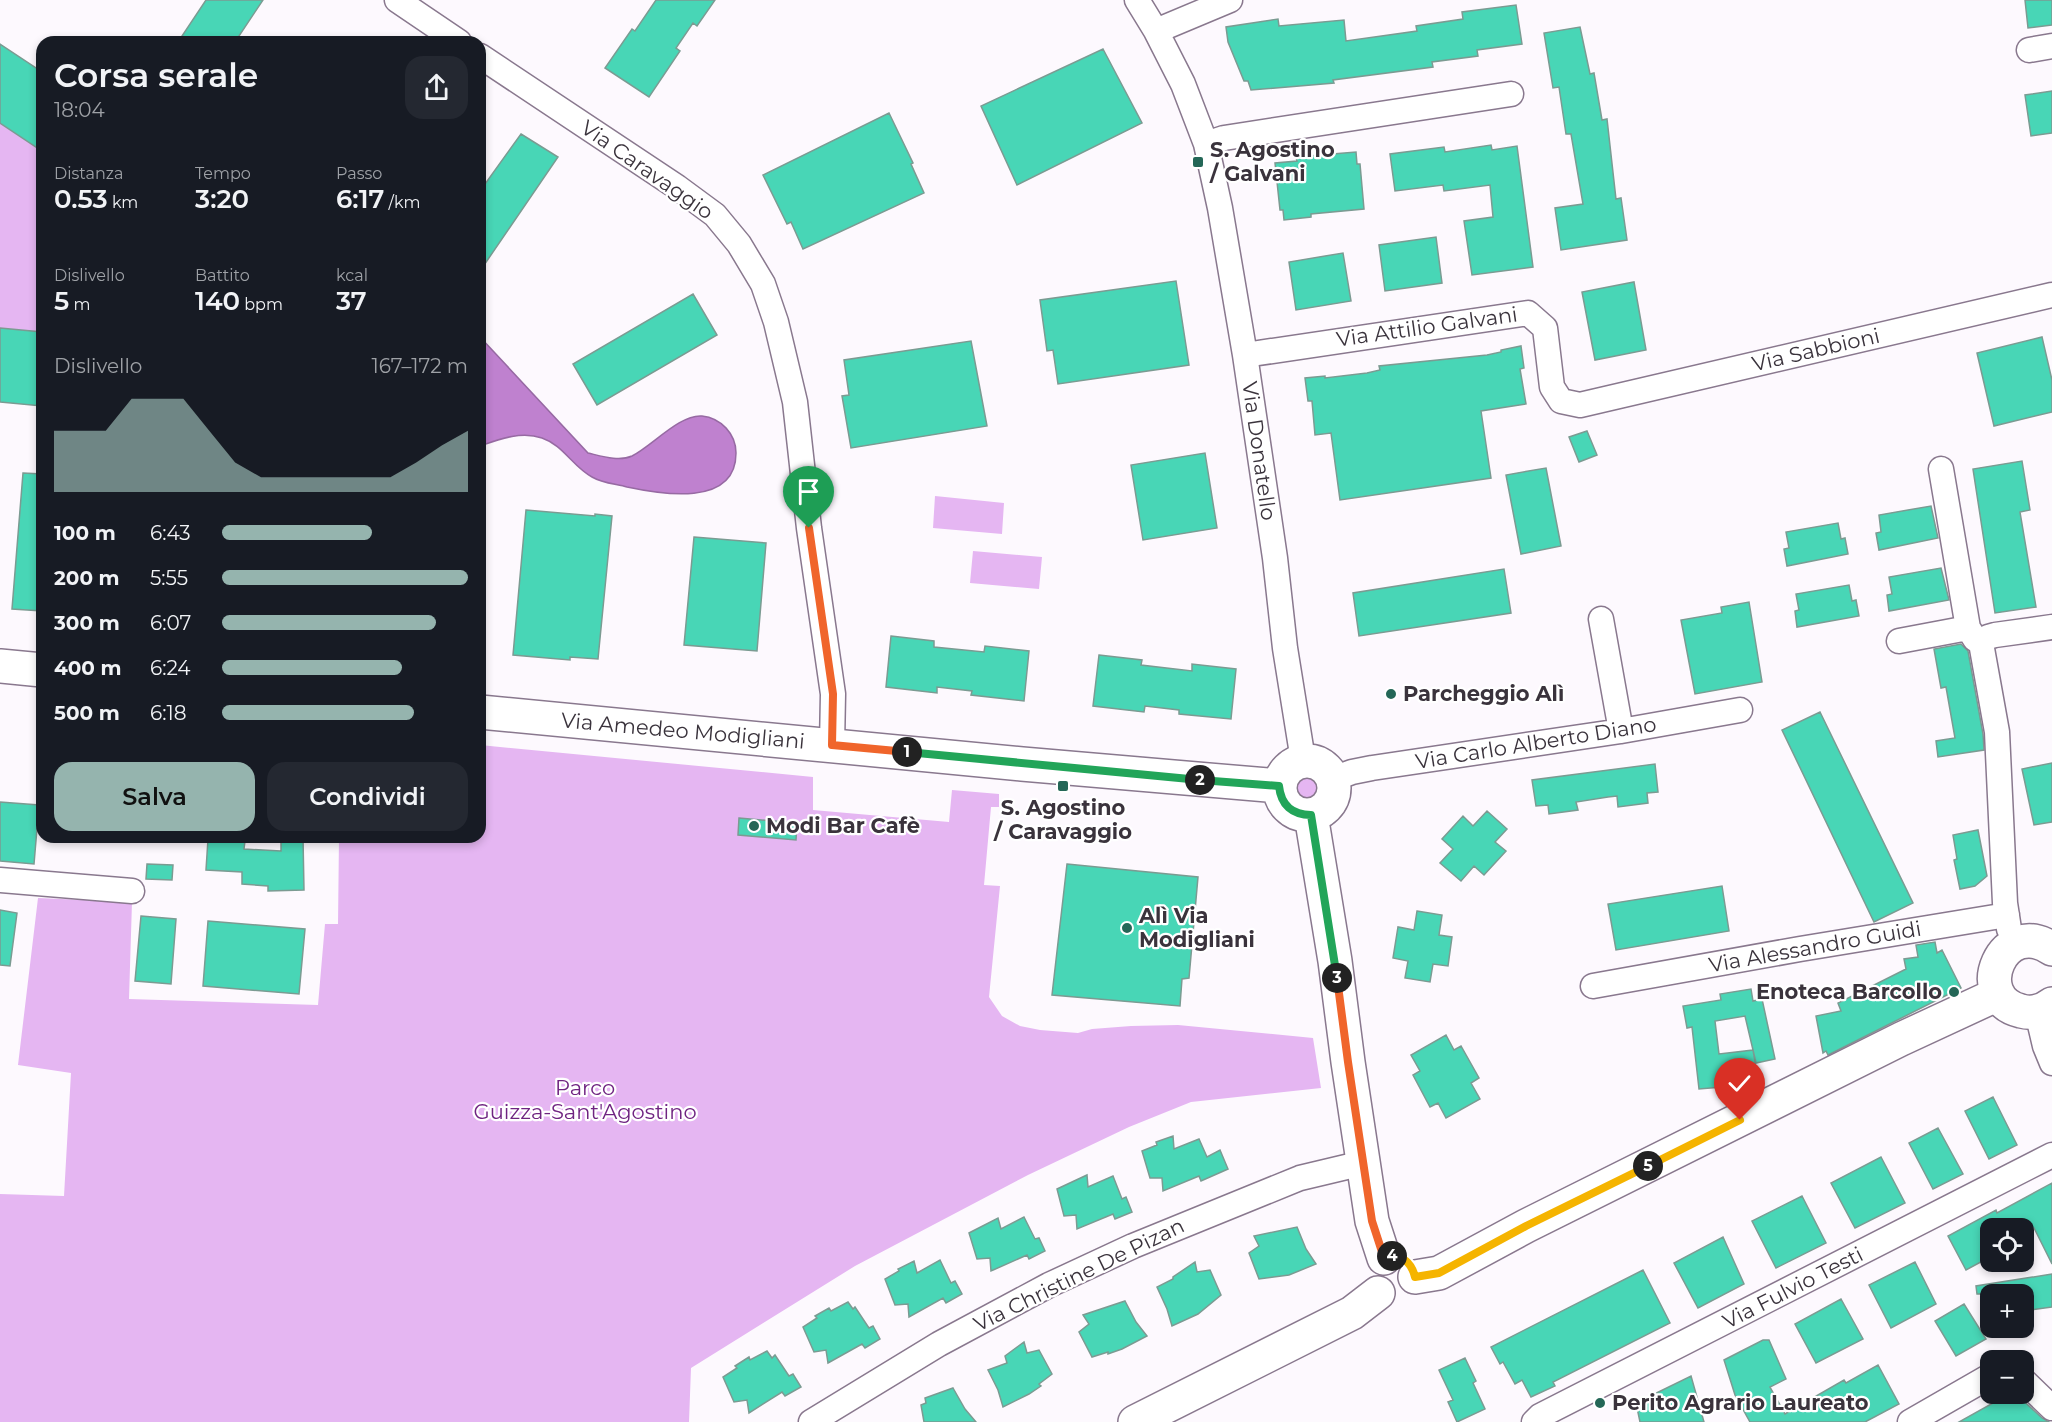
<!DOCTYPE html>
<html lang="it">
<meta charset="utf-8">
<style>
body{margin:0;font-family:Montserrat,sans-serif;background:#242831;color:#f1f3f6;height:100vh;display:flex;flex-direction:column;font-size:22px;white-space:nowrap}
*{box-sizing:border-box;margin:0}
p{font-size:20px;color:#9ea1a6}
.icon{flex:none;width:33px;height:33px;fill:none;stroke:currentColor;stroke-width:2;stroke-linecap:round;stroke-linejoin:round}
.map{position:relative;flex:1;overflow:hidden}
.panel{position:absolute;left:36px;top:36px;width:450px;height:807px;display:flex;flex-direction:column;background:#171b24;border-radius:18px;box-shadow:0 3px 9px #0003}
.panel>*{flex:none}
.buttons{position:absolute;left:1980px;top:1218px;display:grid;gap:12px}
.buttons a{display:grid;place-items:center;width:54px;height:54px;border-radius:12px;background:#171b24;box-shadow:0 3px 9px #0003;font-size:30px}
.pin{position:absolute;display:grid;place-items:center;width:51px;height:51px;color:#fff;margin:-62px -26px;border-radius:50% 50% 50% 0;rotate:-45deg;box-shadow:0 0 6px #0007}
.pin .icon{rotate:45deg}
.km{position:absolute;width:30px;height:30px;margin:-15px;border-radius:50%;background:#222;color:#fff;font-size:16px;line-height:30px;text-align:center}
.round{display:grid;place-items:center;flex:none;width:63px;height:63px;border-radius:18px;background:#242831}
.overview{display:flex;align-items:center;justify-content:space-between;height:102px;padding:0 18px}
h1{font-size:33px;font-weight:600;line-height:45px}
.metrics{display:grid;grid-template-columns:repeat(3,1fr);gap:9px;height:102px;padding:6px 18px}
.metrics div{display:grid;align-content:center}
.metrics b{font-size:26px;font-weight:600}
.metrics small{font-size:16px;font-weight:400}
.metrics p{font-size:16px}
.chart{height:168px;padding:12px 18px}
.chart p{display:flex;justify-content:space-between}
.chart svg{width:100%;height:108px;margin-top:6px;fill:#95b4ae;opacity:.7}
.button{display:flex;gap:12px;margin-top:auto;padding:12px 18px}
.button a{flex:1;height:69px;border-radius:18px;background:#95b4ae;color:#111;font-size:24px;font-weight:600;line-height:69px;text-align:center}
.button a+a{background:#242831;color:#f1f3f6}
ul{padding:0 18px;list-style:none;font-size:20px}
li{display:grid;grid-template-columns:96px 72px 1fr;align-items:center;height:45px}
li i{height:15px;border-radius:8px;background:#95b4ae}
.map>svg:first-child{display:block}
.green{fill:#e5b6f2}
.water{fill:#bf81cf;stroke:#976aa3;stroke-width:1.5}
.building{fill:#48d6b6;stroke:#7b9b92;stroke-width:1.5;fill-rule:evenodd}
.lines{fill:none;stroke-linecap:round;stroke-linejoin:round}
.street-casing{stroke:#89788e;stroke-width:27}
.secondary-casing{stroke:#89788e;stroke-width:36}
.street{stroke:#fff;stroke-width:24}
.secondary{stroke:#fff;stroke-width:33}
.split-1-casing{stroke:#fff;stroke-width:12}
.split-2-casing{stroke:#fff;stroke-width:12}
.split-3-casing{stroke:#fff;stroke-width:12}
.split-4-casing{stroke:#fff;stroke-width:12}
.split-5-casing{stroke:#fff;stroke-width:12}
.split-6-casing{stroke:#fff;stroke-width:12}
.split-1{stroke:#f0652b;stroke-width:8}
.split-2{stroke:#22a559;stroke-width:8}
.split-3{stroke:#22a559;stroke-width:8}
.split-4{stroke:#f0652b;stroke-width:8}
.split-5{stroke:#f5b400;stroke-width:8}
.split-6{stroke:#f5b400;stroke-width:8}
.poi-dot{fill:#246757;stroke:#fff;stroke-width:2}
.labels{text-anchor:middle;stroke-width:4.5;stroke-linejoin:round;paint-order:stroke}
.poi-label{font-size:21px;font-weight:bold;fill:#3a333c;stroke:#fff;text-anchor:start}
.street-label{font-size:21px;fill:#3a333c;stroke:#fff}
.park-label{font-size:21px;fill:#6f2381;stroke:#fff}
</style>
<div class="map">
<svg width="2052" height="1422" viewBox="0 0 2052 1422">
<rect width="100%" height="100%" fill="#fdf9fe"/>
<path class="green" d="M0,123L42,151V332L0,328Z
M935,496L1004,503L1002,534L933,528Z
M973,551L1042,557L1039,589L970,583Z
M480,745L813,777V810L949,822L952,790L999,794V807H991L984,885L1000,886L989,997L1002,1016L1020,1026L1040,1030L1078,1033L1092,1029L1131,1026L1178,1025L1313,1038L1321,1088L1191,1102L1129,1127L1028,1175L855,1266L691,1368L689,1422H0V1194L64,1196L71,1073L18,1065L38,898L132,902L129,999L318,1005L325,924H338L339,837H480Z
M1294 788a13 13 0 1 1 26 0a13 13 0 1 1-26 0Z"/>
<path class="water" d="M480,337L588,453C601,456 619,462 632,456C652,446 680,414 702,416C721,418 736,434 736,453C736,508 660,494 627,487C616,484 602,483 592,477C573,467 563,445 542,438C521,431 500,439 480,446Z"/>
<path class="building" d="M206,0H263L235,42H178Z
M656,0H715L697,26L693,23L676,48L680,51L649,97L605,68L632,29L635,31Z
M2025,0H2052V25L2028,28Z
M1516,5L1522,44L1477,50L1478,56L1432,62L1433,67L1333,80L1334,83L1251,90L1248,81H1244L1228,42L1226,27L1278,19L1279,26L1344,20L1346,41L1417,31L1416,26L1463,19L1462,12Z
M1580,27L1590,74L1594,73L1602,120L1607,119L1616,199L1621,198L1627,240L1561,250L1555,208L1583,204L1571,134H1566L1559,87L1553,88L1544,33Z
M0,44L42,72V151L0,123Z
M1103,49L1142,123L1017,185L981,106Z
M2052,91V133L2031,136L2025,95Z
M889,113L913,163L911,164L924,193L803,249L791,222L787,224L763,175Z
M521,134L558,157L480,271V191Z
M1491,145L1492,150L1517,146L1533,267L1472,275L1464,221L1493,217L1490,185L1444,191L1443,185L1395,191L1390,154L1444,147L1445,152Z
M1356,152L1357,164H1360L1364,209L1311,214V217L1284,220L1283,210H1280L1275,163L1297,161L1296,157Z
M1436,237L1442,283L1385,291L1379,245Z
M1343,253L1351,301L1296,310L1289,262Z
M1176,281L1189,365L1058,384L1053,350L1047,351L1040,300Z
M1634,282L1646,350L1595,360L1582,292Z
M693,294L717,335L597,405L573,364Z
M0,328L42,332V406L0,402Z
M2042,337L2052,380V412L1994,426L1977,353Z
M971,341L987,426L851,448L842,396L849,395L844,360Z
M1521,346L1524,368L1520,369L1526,404L1481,411L1491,478L1340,500L1331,433L1315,435L1312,401H1308L1305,378L1325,376V378L1367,373L1380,370L1379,366L1487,355L1501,352V350Z
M1587,431L1597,455L1579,462L1569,437Z
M1205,453L1217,528L1143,540L1131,465Z
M2022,461L2030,510L2020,512L2036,607L1995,613L1973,469Z
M1546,468L1561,546L1521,554L1506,475Z
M23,473L42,474V611L12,609Z
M1931,506L1938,538L1879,550L1876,533L1881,532L1879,515Z
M526,510L595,516V514L612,516L598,659L570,657V660L513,655Z
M1838,523L1841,539L1845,538L1848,554L1787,566L1784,549L1789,548L1786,532Z
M694,537L766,543L757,651L684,645Z
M1941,568L1949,600L1889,611L1887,595L1892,594L1889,577Z
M1504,569L1511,613L1359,636L1353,593Z
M1849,585L1852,601L1856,600L1859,616L1797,627L1795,611L1799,610L1796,594Z
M1749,602L1762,682L1695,694L1681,620L1722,613L1721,607Z
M891,636L934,641V647L984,652L985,646L1029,651L1024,701L971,695L972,691L937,687V693L886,687Z
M1961,644L1968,651L1983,734L1984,750L1938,757L1936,741L1955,738L1946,687L1941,688L1934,649Z
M1099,655L1142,660L1141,665L1192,671V664L1236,669L1231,719L1179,714V710L1145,706L1144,712L1093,706Z
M1820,712L1913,903L1874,922L1782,730Z
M2052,763V822L2034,825L2022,769Z
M1655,764L1658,792L1647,793L1648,803L1618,807L1617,796L1608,797L1576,802L1578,810L1549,814L1548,805L1536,806L1532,780Z
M0,802L39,805L34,864L0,861Z
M1487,811L1507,829L1495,842L1506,851L1484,875L1474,866L1461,881L1440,863L1453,849L1442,839L1463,816L1473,826Z
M739,818L797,823L796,840L738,835Z
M1978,830L1987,876L1975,886L1960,889L1954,860L1957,859L1953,835Z
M281,837H303L304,890L268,891V886L242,884V872L206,870L208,839L245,841L244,849L281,851Z
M147,864L173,865L172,880L146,879Z
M1067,864L1198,877L1189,978L1182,979L1180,1006L1052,995Z
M1722,886L1729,931L1616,950L1608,904Z
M0,910L17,913L10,966L0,965Z
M1417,911L1442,915L1439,935L1452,937L1448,966L1433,964L1430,982L1405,978L1408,961L1393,958L1398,927L1414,930Z
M141,916L176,919L171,984L135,981Z
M208,921L305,929L299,994L203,986Z
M1935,942L1937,953L1942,950L1961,988L1828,1055L1826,1051L1823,1053L1816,1016L1841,1011L1838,1003L1906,969L1904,959L1918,957L1916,945Z
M1751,989L1753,1001L1762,999L1775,1059L1756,1063L1753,1050L1756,1068L1737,1069V1077L1721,1078L1722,1087L1699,1089L1692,1027L1687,1028L1683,1006L1721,1000L1720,994ZM1745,1016L1753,1050L1719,1054L1715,1021Z
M1446,1035L1454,1050L1461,1046L1479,1078L1471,1083L1480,1099L1446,1118L1438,1103L1430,1107L1413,1075L1420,1071L1411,1055Z
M1993,1097L2017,1145L1989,1159L1965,1111Z
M1938,1128L1963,1174L1933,1189L1909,1143Z
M1173,1136L1174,1149L1199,1139L1207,1157L1220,1150L1228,1169L1201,1181L1199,1176L1163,1191L1162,1178H1150L1142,1151L1157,1145L1156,1142Z
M1881,1157L1905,1203L1855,1228L1831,1183Z
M1087,1175L1088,1187L1113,1176L1122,1199L1126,1197L1132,1212L1115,1219L1113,1214L1077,1229L1076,1215L1064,1216L1057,1189Z
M2052,1183V1264L2034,1228H1990V1257L1966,1270L1948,1236L1996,1210L1997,1213Z
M1802,1196L1826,1243L1776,1268L1752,1221Z
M1024,1217L1035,1239L1039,1238L1045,1251L1029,1259L1027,1255L991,1271L990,1258L977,1259L969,1233L998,1218L1001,1229Z
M1297,1227L1306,1249L1316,1264L1289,1275L1259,1279L1249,1253L1259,1246L1254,1236Z
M1723,1237L1744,1284L1698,1308L1674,1263Z
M940,1260L951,1283L955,1281L962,1294L946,1303L943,1298L909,1317L908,1304L895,1305L885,1279L899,1271L898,1269L914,1261L917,1273Z
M1195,1262L1197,1272L1210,1270L1221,1295L1198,1314L1172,1326L1167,1309L1157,1287L1173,1279V1277Z
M1915,1262L1936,1304L1891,1328L1869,1285Z
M1643,1270L1670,1323L1553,1382L1555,1386L1531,1397L1522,1380L1515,1384L1503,1362L1500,1364L1491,1347Z
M2052,1274V1307L2024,1311V1294H1977L1976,1286Z
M1841,1299L1863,1339L1816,1363L1795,1324Z
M1125,1301L1136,1322L1147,1336L1122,1349L1108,1354V1352L1092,1357L1079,1332L1089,1324L1083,1315Z
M848,1302L853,1309L855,1307L869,1328L873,1326L880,1339L865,1348L862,1344L828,1363L826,1350L814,1352L803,1327L817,1318L815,1316L829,1308L831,1311Z
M1964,1304L1986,1339L1956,1356L1935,1321Z
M1763,1340H1769L1786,1379L1770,1387L1785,1414L1844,1380L1846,1383L1878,1365L1899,1404L1865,1422H1750L1735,1395L1724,1360Z
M1024,1342L1027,1353L1039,1350L1052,1374L1039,1384L1041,1386L1029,1394L1003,1407L998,1390L988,1370L1007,1363L1005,1356Z
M767,1351L772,1358L775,1355L789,1376L793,1374L801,1387L785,1396L782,1392L749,1413L747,1400L734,1402L723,1377L737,1368L735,1366L749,1357L750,1360Z
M1465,1358L1476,1381L1473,1383L1485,1409L1457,1422L1448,1402L1453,1400L1439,1370Z
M1691,1376L1704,1422H1640L1636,1403Z
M953,1388L965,1409L976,1422H924L921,1405L926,1403L925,1398Z
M2009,1394H2016L2042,1418L2049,1422H1959Z"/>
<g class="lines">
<g class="street-casing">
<path id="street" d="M397,0L459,42
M1137,0L1156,31L1183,84L1206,144L1220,208L1245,355L1275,558L1285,648L1303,760
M1156,31L1230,0
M2029,50L2052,46
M480,56L677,187L715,215L739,244L763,284L776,322L795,402L809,528L833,694L832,745
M1206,144L1224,138L1511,94
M1245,355L1528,313L1545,328L1552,387L1561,401L1580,405L2052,295
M1941,469L1968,628L1975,639L1981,643
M1601,619L1621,731
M1899,641L1968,628
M1981,643L1997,732L2005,903L2009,929
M1981,643L1988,637L1995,635L2052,627
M1333,779L1352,772L1372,768L1621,731L1740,710
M0,880L132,891
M1593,986L1800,949L2007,915
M2037,1012L2045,1046L2052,1063
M2024,1381L2052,1408
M811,1422L939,1344L1049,1285L1133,1246L1300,1178L1363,1163
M1534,1422L1540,1416L2052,1155
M1910,1422L1990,1376"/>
</g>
<g class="secondary-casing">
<path id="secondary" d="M0,666L42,670
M480,712L1022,764L1279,786
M1280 788a27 27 0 1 1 54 0a27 27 0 1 1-54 0Z
M1311,815L1335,961L1348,1062L1372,1221L1384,1258
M2052,949C2003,915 1968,998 2021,1011C2032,1014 2043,1011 2052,1004
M1415,1277L1439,1273L1526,1226L1901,1039L1998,994
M1135,1422L1352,1313L1378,1293"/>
</g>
<use href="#street" class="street"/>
<use href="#secondary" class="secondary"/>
</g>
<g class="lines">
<g class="split-1-casing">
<path id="split-1" d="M809,528L833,694L832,745L907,752"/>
</g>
<g class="split-2-casing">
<path id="split-2" d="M907,752L1200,780"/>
</g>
<g class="split-3-casing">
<path id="split-3" d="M1200,780L1279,786C1281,805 1292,815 1311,815L1337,978"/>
</g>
<g class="split-4-casing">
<path id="split-4" d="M1337,978L1348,1062L1372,1221L1384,1258L1392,1256"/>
</g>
<g class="split-5-casing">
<path id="split-5" d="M1392,1256C1406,1257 1412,1265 1415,1277L1439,1273L1526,1226L1648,1166"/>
</g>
<g class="split-6-casing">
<path id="split-6" d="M1648,1166L1740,1120"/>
</g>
<use href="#split-1" class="split-1"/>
<use href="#split-2" class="split-2"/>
<use href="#split-3" class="split-3"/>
<use href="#split-4" class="split-4"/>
<use href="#split-5" class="split-5"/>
<use href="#split-6" class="split-6"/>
</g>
<g class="poi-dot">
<rect x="1192" y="156" width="12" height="12" rx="3"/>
<circle cx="1391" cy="694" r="6"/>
<rect x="1057" y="780" width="12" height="12" rx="3"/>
<circle cx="754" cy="826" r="6"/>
<circle cx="1127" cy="928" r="6"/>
<circle cx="1954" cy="992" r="6"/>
<circle cx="1600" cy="1403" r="6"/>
</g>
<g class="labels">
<g class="poi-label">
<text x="1210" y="157">S. Agostino<tspan x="1210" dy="24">/ Galvani</tspan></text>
<text x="1403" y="701">Parcheggio Alì</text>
<text x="1063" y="815" text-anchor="middle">S. Agostino<tspan x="1063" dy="24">/ Caravaggio</tspan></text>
<text x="766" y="833">Modi Bar Cafè</text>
<text x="1139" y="923">Alì Via<tspan x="1139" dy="24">Modigliani</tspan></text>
<text x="1942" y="999" text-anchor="end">Enoteca Barcollo</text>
<text x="1612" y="1410">Perito Agrario Laureato</text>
</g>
<g class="street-label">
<text transform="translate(647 170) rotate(35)" y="7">Via Caravaggio</text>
<text transform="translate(1427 327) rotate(-8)" y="7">Via Attilio Galvani</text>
<text transform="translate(1816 350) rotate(-13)" y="7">Via Sabbioni</text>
<text transform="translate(1259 451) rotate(82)" y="7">Via Donatello</text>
<text transform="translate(683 731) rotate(5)" y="7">Via Amedeo Modigliani</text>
<text transform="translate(1536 743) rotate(-9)" y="7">Via Carlo Alberto Diano</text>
<text transform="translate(1815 947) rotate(-10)" y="7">Via Alessandro Guidi</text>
<text transform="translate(1079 1275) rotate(-26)" y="7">Via Christine De Pizan</text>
<text transform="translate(1793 1288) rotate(-27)" y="7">Via Fulvio Testi</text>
</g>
<g class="park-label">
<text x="585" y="1095">Parco<tspan x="585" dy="24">Guizza-Sant'Agostino</tspan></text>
</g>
</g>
</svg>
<div class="buttons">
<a><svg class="icon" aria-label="locate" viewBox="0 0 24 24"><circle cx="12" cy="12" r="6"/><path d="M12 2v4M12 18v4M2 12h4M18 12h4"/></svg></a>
<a>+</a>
<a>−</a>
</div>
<div class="pin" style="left:809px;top:528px;background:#1e9e55"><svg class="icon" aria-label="arrive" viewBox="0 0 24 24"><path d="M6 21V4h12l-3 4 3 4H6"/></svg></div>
<div class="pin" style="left:1740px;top:1120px;background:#d93025"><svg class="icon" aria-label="check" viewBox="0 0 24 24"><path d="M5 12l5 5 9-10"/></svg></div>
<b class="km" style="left:907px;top:752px">1</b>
<b class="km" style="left:1200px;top:780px">2</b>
<b class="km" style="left:1337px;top:978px">3</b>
<b class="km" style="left:1392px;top:1256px">4</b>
<b class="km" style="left:1648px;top:1166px">5</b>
<section class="panel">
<div class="overview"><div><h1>Corsa serale</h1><p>18:04</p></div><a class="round"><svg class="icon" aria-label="share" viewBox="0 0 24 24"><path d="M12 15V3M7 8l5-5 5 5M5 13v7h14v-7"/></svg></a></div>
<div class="metrics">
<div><p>Distanza</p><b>0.53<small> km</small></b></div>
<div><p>Tempo</p><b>3:20</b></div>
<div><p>Passo</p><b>6:17<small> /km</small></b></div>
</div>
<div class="metrics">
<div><p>Dislivello</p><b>5<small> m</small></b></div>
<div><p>Battito</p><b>140<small> bpm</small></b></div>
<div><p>kcal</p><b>37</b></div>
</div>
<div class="chart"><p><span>Dislivello</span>167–172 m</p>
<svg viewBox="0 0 160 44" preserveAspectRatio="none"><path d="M0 44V19L10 19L20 19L30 6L40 6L50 6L60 19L70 32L80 38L90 38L100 38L110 38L120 38L130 38L140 32L150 25L160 19V44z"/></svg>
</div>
<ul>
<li><b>100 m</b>6:43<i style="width:61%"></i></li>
<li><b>200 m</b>5:55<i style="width:100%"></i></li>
<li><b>300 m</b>6:07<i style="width:87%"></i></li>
<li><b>400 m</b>6:24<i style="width:73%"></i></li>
<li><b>500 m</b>6:18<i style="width:78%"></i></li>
</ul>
<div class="button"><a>Salva</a><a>Condividi</a></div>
</section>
</div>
